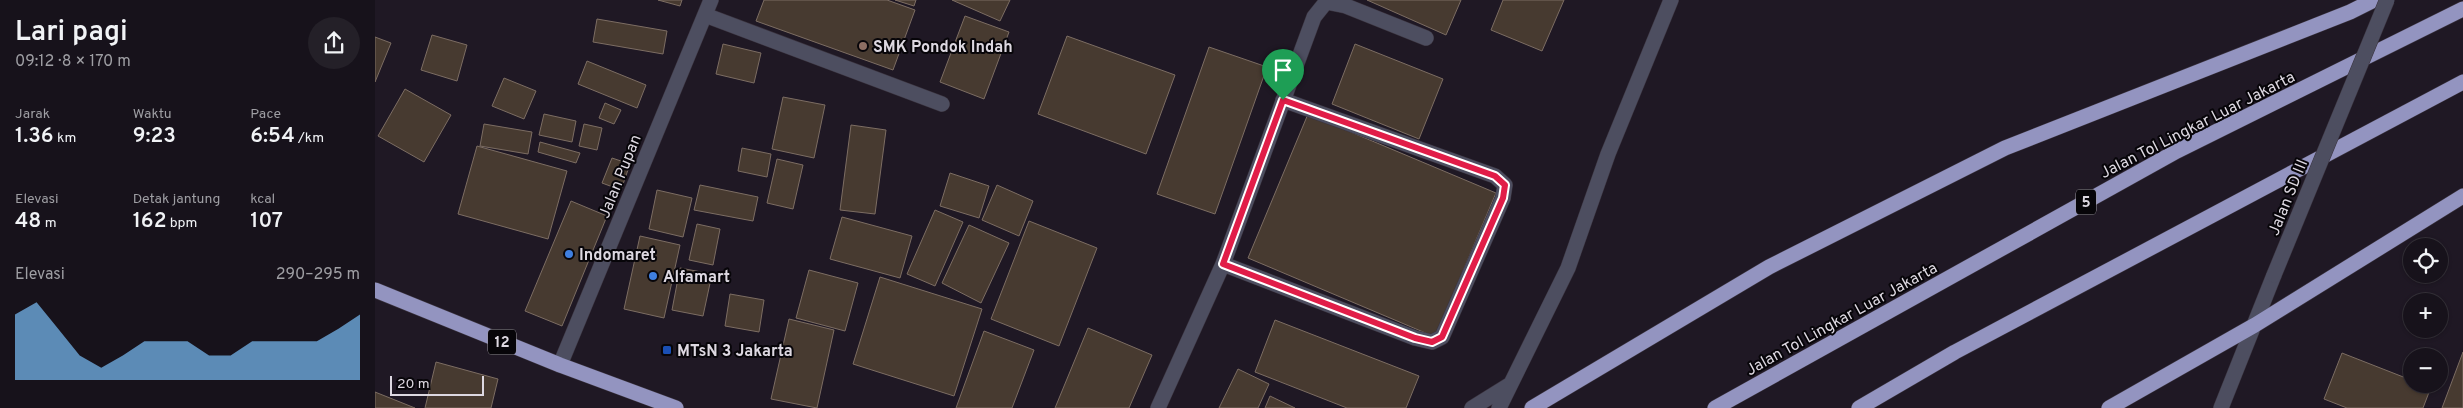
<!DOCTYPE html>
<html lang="id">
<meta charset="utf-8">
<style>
body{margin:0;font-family:Overpass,sans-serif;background:#242028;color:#f1f3f6;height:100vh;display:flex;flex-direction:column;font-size:19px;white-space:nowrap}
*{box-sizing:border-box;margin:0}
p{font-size:16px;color:#9e9ea3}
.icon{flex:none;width:28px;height:28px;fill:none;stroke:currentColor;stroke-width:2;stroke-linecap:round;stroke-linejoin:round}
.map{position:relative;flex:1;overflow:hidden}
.sheet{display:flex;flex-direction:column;background:#17121b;width:375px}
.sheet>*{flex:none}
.controls{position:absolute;left:2028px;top:238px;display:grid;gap:10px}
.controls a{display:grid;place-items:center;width:45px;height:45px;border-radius:50%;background:#17121b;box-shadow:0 1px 4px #0004,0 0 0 1px #36323a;font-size:25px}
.scale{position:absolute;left:15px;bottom:12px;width:94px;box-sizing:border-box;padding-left:5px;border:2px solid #ddd8e1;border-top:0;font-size:14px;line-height:18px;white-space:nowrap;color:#ddd8e1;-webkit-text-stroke:4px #070509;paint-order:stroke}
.pin{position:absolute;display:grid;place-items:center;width:42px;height:42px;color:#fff;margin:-51px -21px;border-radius:50% 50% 50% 0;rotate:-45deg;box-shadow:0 0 5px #0007}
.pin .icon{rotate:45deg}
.round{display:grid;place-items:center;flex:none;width:52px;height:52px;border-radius:26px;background:#242028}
.overview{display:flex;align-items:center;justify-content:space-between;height:85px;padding:0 15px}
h1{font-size:28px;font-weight:600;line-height:38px}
.figures{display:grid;grid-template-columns:repeat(3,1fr);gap:8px;height:85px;padding:5px 15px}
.figures div{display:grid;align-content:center}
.figures b{font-size:21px;font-weight:600}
.figures small{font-size:14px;font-weight:400}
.figures p{font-size:14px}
.chart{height:140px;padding:10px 15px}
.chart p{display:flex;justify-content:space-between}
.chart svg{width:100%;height:90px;margin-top:5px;fill:#7abff8;opacity:.7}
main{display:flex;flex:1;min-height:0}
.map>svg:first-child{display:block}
.building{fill:#473a30;stroke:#7c6d63}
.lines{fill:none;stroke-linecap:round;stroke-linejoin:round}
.lane-casing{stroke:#3a333e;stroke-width:16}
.street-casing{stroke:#3a333e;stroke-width:16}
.highway-casing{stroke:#3a333e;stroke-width:16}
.lane{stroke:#4d4e60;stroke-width:15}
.street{stroke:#4d4e60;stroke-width:15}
.highway{stroke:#9394c0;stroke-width:15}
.street-bridge-casing{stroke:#3a333e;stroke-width:16;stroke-linecap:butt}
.street-bridge{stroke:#4d4e60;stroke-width:15}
.route-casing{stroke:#fff;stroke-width:10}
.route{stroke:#e11d48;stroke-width:6}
.education-dot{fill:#8d6e63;stroke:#070509;stroke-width:2}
.shop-dot{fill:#3f7fe0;stroke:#070509;stroke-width:2}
.transit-dot{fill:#1a4fb4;stroke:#070509;stroke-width:2}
.labels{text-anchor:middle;stroke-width:4;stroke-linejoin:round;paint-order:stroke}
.shield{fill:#070509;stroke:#9d99a0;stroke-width:1}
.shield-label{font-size:15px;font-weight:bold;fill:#ddd8e1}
.poi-label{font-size:16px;font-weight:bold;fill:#ddd8e1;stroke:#070509;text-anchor:start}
.street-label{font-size:16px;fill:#ddd8e1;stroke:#070509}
</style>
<main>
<section class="sheet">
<div class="overview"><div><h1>Lari pagi</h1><p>09:12 · 8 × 170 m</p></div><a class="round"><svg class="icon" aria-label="share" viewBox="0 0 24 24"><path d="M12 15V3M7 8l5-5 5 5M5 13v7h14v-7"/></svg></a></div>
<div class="figures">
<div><p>Jarak</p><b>1.36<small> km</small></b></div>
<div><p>Waktu</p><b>9:23</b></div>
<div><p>Pace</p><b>6:54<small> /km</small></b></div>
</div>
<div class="figures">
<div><p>Elevasi</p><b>48<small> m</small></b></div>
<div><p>Detak jantung</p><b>162<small> bpm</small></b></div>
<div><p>kcal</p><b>107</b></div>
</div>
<div class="chart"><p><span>Elevasi</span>290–295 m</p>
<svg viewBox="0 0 160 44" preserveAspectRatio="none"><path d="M0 44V12L10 6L20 19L30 32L40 38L50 32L60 25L70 25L80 25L90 32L100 32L110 25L120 25L130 25L140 25L150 19L160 12V44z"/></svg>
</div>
</section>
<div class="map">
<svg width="2088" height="408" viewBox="0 0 2088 408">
<rect width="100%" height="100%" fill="#1f1824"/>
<path class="building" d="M283,0H307L305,6Z
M389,0H512L540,10L518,70L381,21Z
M520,0H541L539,6Z
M577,0H635L625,21Z
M992,0H1086L1071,35Z
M1128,0H1189L1167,51L1116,30Z
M590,16L634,32L609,99L565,82Z
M222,19L292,31L288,54L218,42Z
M57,35L92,45L82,81L46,70Z
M692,36L800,75L771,154L663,114Z
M0,37L16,43L0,82Z
M348,44L386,53L379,83L341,74Z
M980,44L1068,79L1044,139L957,104Z
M834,47L892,67L840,214L782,194Z
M212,61L271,85L262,108L203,84Z
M129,78L161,91L149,119L117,106Z
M30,89L76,115L49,162L3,136Z
M408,97L450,105L439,158L397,149Z
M230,103L246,110L239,124L224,118Z
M169,114L201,121L197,142L164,135Z
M933,114L1121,193L1060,337L873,258Z
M109,124L157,132L153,154L105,146Z
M209,124L227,128L222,150L204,146Z
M476,125L511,130L500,214L465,210Z
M165,142L205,153L201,163L163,152Z
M102,146L192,171L173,239L83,214Z
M367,148L396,154L392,177L363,171Z
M237,158L255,164L246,190L227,183Z
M402,159L428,165L418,209L392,203Z
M575,173L614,186L604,218L565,206Z
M325,185L383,197L378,221L319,210Z
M622,185L658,201L644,236L607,220Z
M282,190L317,198L308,237L274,229Z
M196,201L232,216L187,326L150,311Z
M560,210L588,222L560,286L532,274Z
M467,217L537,236L525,278L455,259Z
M654,221L722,248L684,346L616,319Z
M322,224L345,229L338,265L314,260Z
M594,225L634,243L606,303L567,283Z
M265,236L305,245L289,318L249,309Z
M305,268L337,274L328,316L297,310Z
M434,270L483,283L470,331L421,318Z
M505,277L607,309L579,396L478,364Z
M355,294L389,300L384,332L350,326Z
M414,319L459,330L442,408L396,399Z
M900,320L1044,376L1031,408H972L880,372Z
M713,328L777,355L754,408H680Z
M609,331L659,350L637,408H581Z
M2088,352V408H2067Z
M1967,353L2036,380V384H2046L2056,387L2048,408H1972L1949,399Z
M61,362L123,379L116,408H50Z
M863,369L894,384L883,408H844Z
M0,392L40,408H0Z
M895,396L920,408H890Z"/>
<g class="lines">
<g class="lane-casing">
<path id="lane" d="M848,264L1040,338L1057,342L1067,337L1128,198L1130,185L1120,176L908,100
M783,408L848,264L939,17L951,2L971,6L1051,38
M1097,408L1134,385
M1124,408L1193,268L1233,154L1296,0"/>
</g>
<g class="street-casing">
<path id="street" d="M330,15L567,104
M185,365L336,0
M1846,408L1899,275"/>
</g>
<g class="highway-casing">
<path id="highway" d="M0,290L185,365L301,408
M1157,408L1394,267L1630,148L1975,12L1999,0
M1340,408L1802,151L2088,9
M1484,408L1580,352L2088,82
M1734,408L1880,325L2088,196"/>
</g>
<use href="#lane" class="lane"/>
<use href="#street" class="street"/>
<use href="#highway" class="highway"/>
<g class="street-bridge-casing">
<path id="street-bridge" d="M1899,275L2012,0"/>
</g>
<use href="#street-bridge" class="street-bridge"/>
</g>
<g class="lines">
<g class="route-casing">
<path id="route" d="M908,100L1120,176L1130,185L1128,198L1067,337L1057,342L1040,338L848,264Z"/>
</g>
<use href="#route" class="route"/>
</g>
<circle class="education-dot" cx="488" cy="46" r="5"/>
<g class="shop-dot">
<circle cx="194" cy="254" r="5"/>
<circle cx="278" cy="276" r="5"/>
</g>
<rect class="transit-dot" x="287" y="345" width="10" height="10" rx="2.5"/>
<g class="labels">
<g class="shield">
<rect x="1701" y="189.5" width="20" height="25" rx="4"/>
<rect x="113" y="329.5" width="28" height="25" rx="4"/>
</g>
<g class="shield-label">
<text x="1711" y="207">5</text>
<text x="127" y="347">12</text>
</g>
<g class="poi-label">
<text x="498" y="52">SMK Pondok Indah</text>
<text x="204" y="260">Indomaret</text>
<text x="288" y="282">Alfamart</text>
<text x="302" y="356">MTsN 3 Jakarta</text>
</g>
<g class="street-label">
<text transform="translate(1822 124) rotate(-27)" y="6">Jalan Tol Lingkar Luar Jakarta</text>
<text transform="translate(244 176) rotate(-68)" y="6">Jalan Pupan</text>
<text transform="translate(1912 197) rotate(-68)" y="6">Jalan SD III</text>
<text transform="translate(1466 318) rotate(-29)" y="6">Jalan Tol Lingkar Luar Jakarta</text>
</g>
</g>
</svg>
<div class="controls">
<a><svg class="icon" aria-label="locate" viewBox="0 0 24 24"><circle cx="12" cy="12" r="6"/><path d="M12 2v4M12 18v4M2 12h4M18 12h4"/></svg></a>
<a>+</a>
<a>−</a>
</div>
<div class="scale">20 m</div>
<div class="pin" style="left:908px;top:100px;background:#1e9e55"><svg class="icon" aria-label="arrive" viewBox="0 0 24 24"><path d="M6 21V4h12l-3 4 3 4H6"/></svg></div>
</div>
</main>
